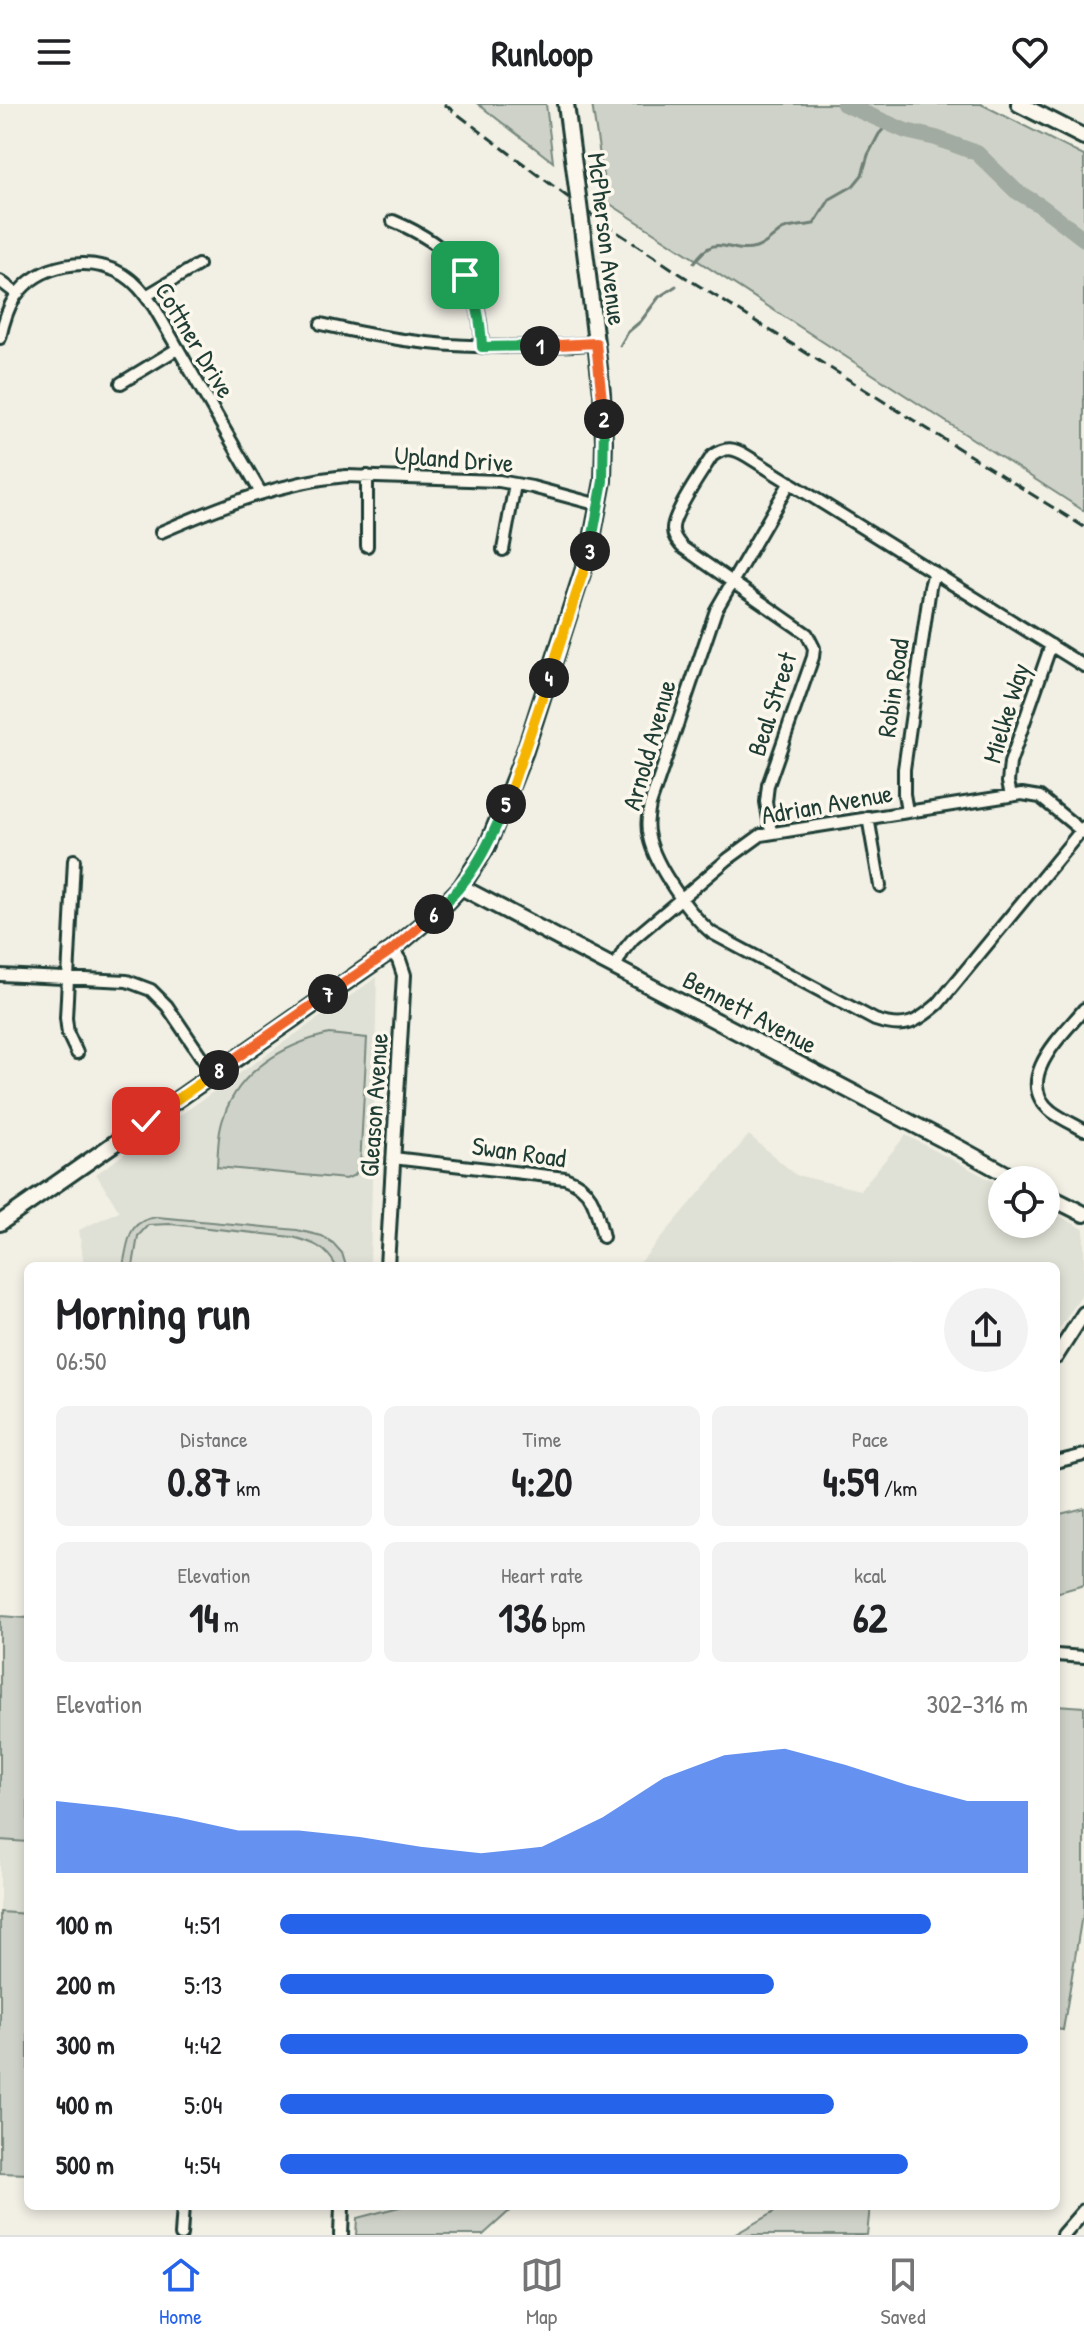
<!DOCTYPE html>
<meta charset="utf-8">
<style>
body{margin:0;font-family:"Patrick Hand",sans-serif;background:#f2f2f2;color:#202124;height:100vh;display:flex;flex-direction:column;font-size:30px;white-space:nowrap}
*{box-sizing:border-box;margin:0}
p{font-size:26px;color:#757577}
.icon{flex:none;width:44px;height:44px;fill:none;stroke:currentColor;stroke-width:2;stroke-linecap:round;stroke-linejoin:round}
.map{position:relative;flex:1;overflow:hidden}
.sheet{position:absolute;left:24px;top:1158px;width:1036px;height:948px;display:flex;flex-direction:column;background:#fff;border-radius:12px;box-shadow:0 4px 12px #0003}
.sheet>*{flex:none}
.buttons{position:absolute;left:988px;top:1062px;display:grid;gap:16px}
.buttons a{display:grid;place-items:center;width:72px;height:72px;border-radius:50%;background:#fff;box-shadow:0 4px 12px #0003;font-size:40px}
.pin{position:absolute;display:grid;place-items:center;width:68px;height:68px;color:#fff;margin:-34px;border-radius:16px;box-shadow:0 4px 12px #0006}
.km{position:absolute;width:40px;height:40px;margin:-20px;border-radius:50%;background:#222;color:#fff;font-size:22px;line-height:40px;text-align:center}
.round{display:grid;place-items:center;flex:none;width:84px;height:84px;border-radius:42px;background:#f2f2f2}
.overview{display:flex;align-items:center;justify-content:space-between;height:136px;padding:0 32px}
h1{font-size:44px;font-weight:700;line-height:60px}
.figures{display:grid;grid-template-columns:repeat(3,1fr);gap:12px;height:136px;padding:8px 32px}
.figures div{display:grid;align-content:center;border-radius:12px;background:#f2f2f2;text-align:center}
.figures b{font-size:40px;font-weight:700}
.figures small{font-size:22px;font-weight:400}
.figures p{font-size:22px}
.chart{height:224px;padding:16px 32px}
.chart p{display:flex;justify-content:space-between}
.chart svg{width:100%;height:144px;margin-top:8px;fill:#2563eb;opacity:.7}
ul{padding:0 32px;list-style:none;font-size:26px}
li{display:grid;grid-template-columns:128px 96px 1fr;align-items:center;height:60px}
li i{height:20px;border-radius:10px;background:#2563eb}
header{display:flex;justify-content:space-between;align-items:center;height:104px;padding:0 32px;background:#fff;font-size:36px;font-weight:700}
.menu{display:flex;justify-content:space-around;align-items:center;height:112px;border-top:2px solid #e0e0e0;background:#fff;font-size:22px;color:#757577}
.menu a{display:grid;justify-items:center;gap:4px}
.menu .on{color:#2563eb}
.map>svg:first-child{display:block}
.built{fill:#e0e1d6}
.green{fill:#cfd2c8;stroke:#77887e;stroke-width:2}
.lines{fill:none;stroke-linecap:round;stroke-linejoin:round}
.stream{stroke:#6e7f75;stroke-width:3}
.river{stroke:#a2aba1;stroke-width:16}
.minor-casing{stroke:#1f3d34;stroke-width:16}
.tertiary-casing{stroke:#1f3d34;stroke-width:18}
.secondary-casing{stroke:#1f3d34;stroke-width:20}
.minor{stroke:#fbf7ec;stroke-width:10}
.tertiary{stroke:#fbf7ec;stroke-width:12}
.secondary{stroke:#fbf7ec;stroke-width:14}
.rail{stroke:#1f3d34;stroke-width:3;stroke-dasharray:12 6;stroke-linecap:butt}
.secondary-bridge-casing{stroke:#1f3d34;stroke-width:20;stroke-linecap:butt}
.secondary-bridge{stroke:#fbf7ec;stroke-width:14}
.split-1-casing{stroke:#fff;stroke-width:16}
.split-2-casing{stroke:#fff;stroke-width:16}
.split-3-casing{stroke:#fff;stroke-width:16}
.split-4-casing{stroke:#fff;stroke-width:16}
.split-5-casing{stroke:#fff;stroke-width:16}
.split-6-casing{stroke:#fff;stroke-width:16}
.split-7-casing{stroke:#fff;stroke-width:16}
.split-8-casing{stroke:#fff;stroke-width:16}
.split-9-casing{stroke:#fff;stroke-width:16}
.split-1{stroke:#22a559;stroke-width:10}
.split-2{stroke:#f0652b;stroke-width:10}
.split-3{stroke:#22a559;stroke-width:10}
.split-4{stroke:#f5b400;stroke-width:10}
.split-5{stroke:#f5b400;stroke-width:10}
.split-6{stroke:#22a559;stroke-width:10}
.split-7{stroke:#f0652b;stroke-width:10}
.split-8{stroke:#f0652b;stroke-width:10}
.split-9{stroke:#f5b400;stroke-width:10}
.labels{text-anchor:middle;stroke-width:7;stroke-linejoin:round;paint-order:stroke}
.street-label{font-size:26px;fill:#1f3d34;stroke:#fbf7ec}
</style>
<header><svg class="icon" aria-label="menu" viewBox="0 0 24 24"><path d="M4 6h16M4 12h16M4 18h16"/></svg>Runloop<svg class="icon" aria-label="heart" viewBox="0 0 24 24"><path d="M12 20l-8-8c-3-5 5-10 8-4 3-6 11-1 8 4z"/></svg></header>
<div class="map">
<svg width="1084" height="2131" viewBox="0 0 1084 2131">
<rect width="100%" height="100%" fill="#f2f0e5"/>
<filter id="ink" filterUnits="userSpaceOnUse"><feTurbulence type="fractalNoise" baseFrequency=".0125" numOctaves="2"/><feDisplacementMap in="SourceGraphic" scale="16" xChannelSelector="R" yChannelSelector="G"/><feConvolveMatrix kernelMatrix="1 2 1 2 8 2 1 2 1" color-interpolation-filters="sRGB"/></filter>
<g filter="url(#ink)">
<path class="built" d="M377,873L370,1162H84L79,1126L119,1107L96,1070Z
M749,1031L796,1071L860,1086L906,1031L1002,1082V1120H1046V1105L1084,1125V1188L1056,1230V1162H637Z
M0,1736L28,1738V1810L0,1808Z"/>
<path class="green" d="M478,0H546L553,58Z
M592,0H981L1084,52V407L607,98Z
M329,930L367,934L360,1062L355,1071L346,1075L217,1063C218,1046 218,1028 224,1012C239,967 285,940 329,930Z
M157,1113L297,1126L322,1132L333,1139L342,1149L346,1162H336C326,1143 312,1138 292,1133L170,1120L148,1121L138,1132L133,1162H123C129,1135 127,1117 157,1113Z
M1084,1404V1481L1056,1489V1411Z
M0,1512L28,1514V1738L0,1736Z
M1056,1601L1084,1603V1811L1081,1817L1063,1926L1056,1925Z
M0,1808L28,1810V2070L0,2069Z
M403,2102H515L483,2131H356L357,2114Z
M772,2102H870L867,2131H734L774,2108Z"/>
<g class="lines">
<path class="stream" d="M694,159C717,125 728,152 756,144C767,140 773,132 782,126C791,122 804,122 814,120L830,95L853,82L862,71L868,51L879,30L888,20
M620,242L628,228L641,217L659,193L676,182"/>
<path class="river" d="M844,0L906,27L936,34L977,49L1016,87L1041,102L1084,135"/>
<g class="minor-casing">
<path id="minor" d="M393,117C455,143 480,175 482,243
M0,177L17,190
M146,192L198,161
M321,220C397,238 456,245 534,242C555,241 575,242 596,239
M0,234C3,220 7,205 15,193C39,159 89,151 124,171C137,179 145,191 154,203L261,389
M121,279L177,245
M367,372V442
M790,378L716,506L650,701C648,712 646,722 649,733C655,762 690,811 712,829L875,916C905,926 916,919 938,900L1084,723
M161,428C221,402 280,378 346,372L499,377L532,383L599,401
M503,446L515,380
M1011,691L1008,678L1010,659L1051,541
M907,707L904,690V665L930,483L934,468
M868,713L880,782
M771,728L766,698L768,681L813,553L814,544L807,530L682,443C678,438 673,433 673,426C671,412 704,365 712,352C726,342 734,344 747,352L1084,562
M74,756L66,914L68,930L77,949
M615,863L624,846L633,835L728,755L761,731L1022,690L1040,693L1084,729
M0,871L127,877L151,886L167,902L213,970
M1084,905C1064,930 1012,975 1051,1007C1060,1014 1073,1020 1084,1026
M393,1054L565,1074C594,1084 596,1105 603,1133
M1056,1358L1084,1351
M1056,1551L1084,1553
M181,2131L183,2102"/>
</g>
<g class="tertiary-casing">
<path id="tertiary" d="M387,1162L404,871L399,856L392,846
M1056,1253L1084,1209
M341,2131L342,2102
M1063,2131L1084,2107"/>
</g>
<g class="secondary-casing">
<path id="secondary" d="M566,0L572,46
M1019,0L1084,33
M461,783L959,1044L1017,1076
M1046,1091L1084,1110
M0,1119L392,846L436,809L461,783L487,743L525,647L590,445L603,377L604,337L602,289L587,163"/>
</g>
<use href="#minor" class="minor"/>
<use href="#tertiary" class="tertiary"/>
<use href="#secondary" class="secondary"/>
<path class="rail" d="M444,0L593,112L677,168L1084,423"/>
<g class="secondary-bridge-casing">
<path id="secondary-bridge" d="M572,46L587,163"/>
</g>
<use href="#secondary-bridge" class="secondary-bridge"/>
</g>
</g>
<g class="lines" filter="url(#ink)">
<g class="split-1-casing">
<path id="split-1" d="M465,171C477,194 481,217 482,243L540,242"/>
</g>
<g class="split-2-casing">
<path id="split-2" d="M540,242L596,239L604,315"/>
</g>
<g class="split-3-casing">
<path id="split-3" d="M590,447L603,377L604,315"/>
</g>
<g class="split-4-casing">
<path id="split-4" d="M549,574L590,447"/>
</g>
<g class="split-5-casing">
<path id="split-5" d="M506,700L549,574"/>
</g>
<g class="split-6-casing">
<path id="split-6" d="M434,810C472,775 486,747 506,700"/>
</g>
<g class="split-7-casing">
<path id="split-7" d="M328,890L392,846L434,810"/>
</g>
<g class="split-8-casing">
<path id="split-8" d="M219,966L328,890"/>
</g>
<g class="split-9-casing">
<path id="split-9" d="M146,1017L219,966"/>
</g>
<use href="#split-1" class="split-1"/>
<use href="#split-2" class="split-2"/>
<use href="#split-3" class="split-3"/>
<use href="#split-4" class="split-4"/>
<use href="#split-5" class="split-5"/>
<use href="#split-6" class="split-6"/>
<use href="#split-7" class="split-7"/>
<use href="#split-8" class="split-8"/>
<use href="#split-9" class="split-9"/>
</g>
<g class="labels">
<g class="street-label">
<text transform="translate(607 135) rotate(83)" y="9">McPherson Avenue</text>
<text transform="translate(195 236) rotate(59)" y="9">Cottner Drive</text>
<text transform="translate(454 355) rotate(4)" y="9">Upland Drive</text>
<text transform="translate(893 584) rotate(-82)" y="9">Robin Road</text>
<text transform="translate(772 600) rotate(-72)" y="9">Beal Street</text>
<text transform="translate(1006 609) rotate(-73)" y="9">Mielke Way</text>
<text transform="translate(649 641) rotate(-74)" y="9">Arnold Avenue</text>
<text transform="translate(827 700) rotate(-10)" y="9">Adrian Avenue</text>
<text transform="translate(750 908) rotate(28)" y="9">Bennett Avenue</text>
<text transform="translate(374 1001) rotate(-86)" y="9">Gleason Avenue</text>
<text transform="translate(519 1048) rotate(8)" y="9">Swan Road</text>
</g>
</g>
</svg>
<div class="buttons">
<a><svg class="icon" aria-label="locate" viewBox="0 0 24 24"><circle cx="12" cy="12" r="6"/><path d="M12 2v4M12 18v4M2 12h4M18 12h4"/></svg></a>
</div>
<div class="pin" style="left:465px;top:171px;background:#1e9e55"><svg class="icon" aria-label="arrive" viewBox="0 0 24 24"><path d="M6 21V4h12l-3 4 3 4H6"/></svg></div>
<div class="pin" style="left:146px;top:1017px;background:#d93025"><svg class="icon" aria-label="check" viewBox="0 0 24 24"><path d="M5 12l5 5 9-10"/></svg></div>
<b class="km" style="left:540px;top:242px">1</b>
<b class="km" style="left:604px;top:315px">2</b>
<b class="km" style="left:590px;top:447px">3</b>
<b class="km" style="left:549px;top:574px">4</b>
<b class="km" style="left:506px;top:700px">5</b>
<b class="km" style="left:434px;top:810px">6</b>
<b class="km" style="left:328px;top:890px">7</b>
<b class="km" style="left:219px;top:966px">8</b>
<section class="sheet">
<div class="overview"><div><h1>Morning run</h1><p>06:50</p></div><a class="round"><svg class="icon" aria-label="share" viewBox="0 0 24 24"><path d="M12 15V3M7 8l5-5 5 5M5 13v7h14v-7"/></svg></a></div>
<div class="figures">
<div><p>Distance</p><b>0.87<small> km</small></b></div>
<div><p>Time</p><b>4:20</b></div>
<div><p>Pace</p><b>4:59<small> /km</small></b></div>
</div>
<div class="figures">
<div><p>Elevation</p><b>14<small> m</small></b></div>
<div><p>Heart rate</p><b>136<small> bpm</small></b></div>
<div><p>kcal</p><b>62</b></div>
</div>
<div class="chart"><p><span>Elevation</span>302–316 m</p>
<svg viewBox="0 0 160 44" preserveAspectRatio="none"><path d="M0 44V22L10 24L20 27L30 31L40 31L50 33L60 36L70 38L80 36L90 27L100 15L110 8L120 6L130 11L140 17L150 22L160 22V44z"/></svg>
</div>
<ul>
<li><b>100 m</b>4:51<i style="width:87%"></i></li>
<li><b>200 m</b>5:13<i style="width:66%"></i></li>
<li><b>300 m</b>4:42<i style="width:100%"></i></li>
<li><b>400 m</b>5:04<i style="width:74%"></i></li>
<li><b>500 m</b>4:54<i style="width:84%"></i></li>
</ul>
</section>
</div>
<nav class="menu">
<a class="on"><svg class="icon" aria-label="home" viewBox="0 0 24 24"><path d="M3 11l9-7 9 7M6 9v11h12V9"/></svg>Home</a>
<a><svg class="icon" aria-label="map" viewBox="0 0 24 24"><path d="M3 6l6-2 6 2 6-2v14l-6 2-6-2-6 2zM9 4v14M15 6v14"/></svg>Map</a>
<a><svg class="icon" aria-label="saved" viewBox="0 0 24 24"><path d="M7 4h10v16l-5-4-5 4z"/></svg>Saved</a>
</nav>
